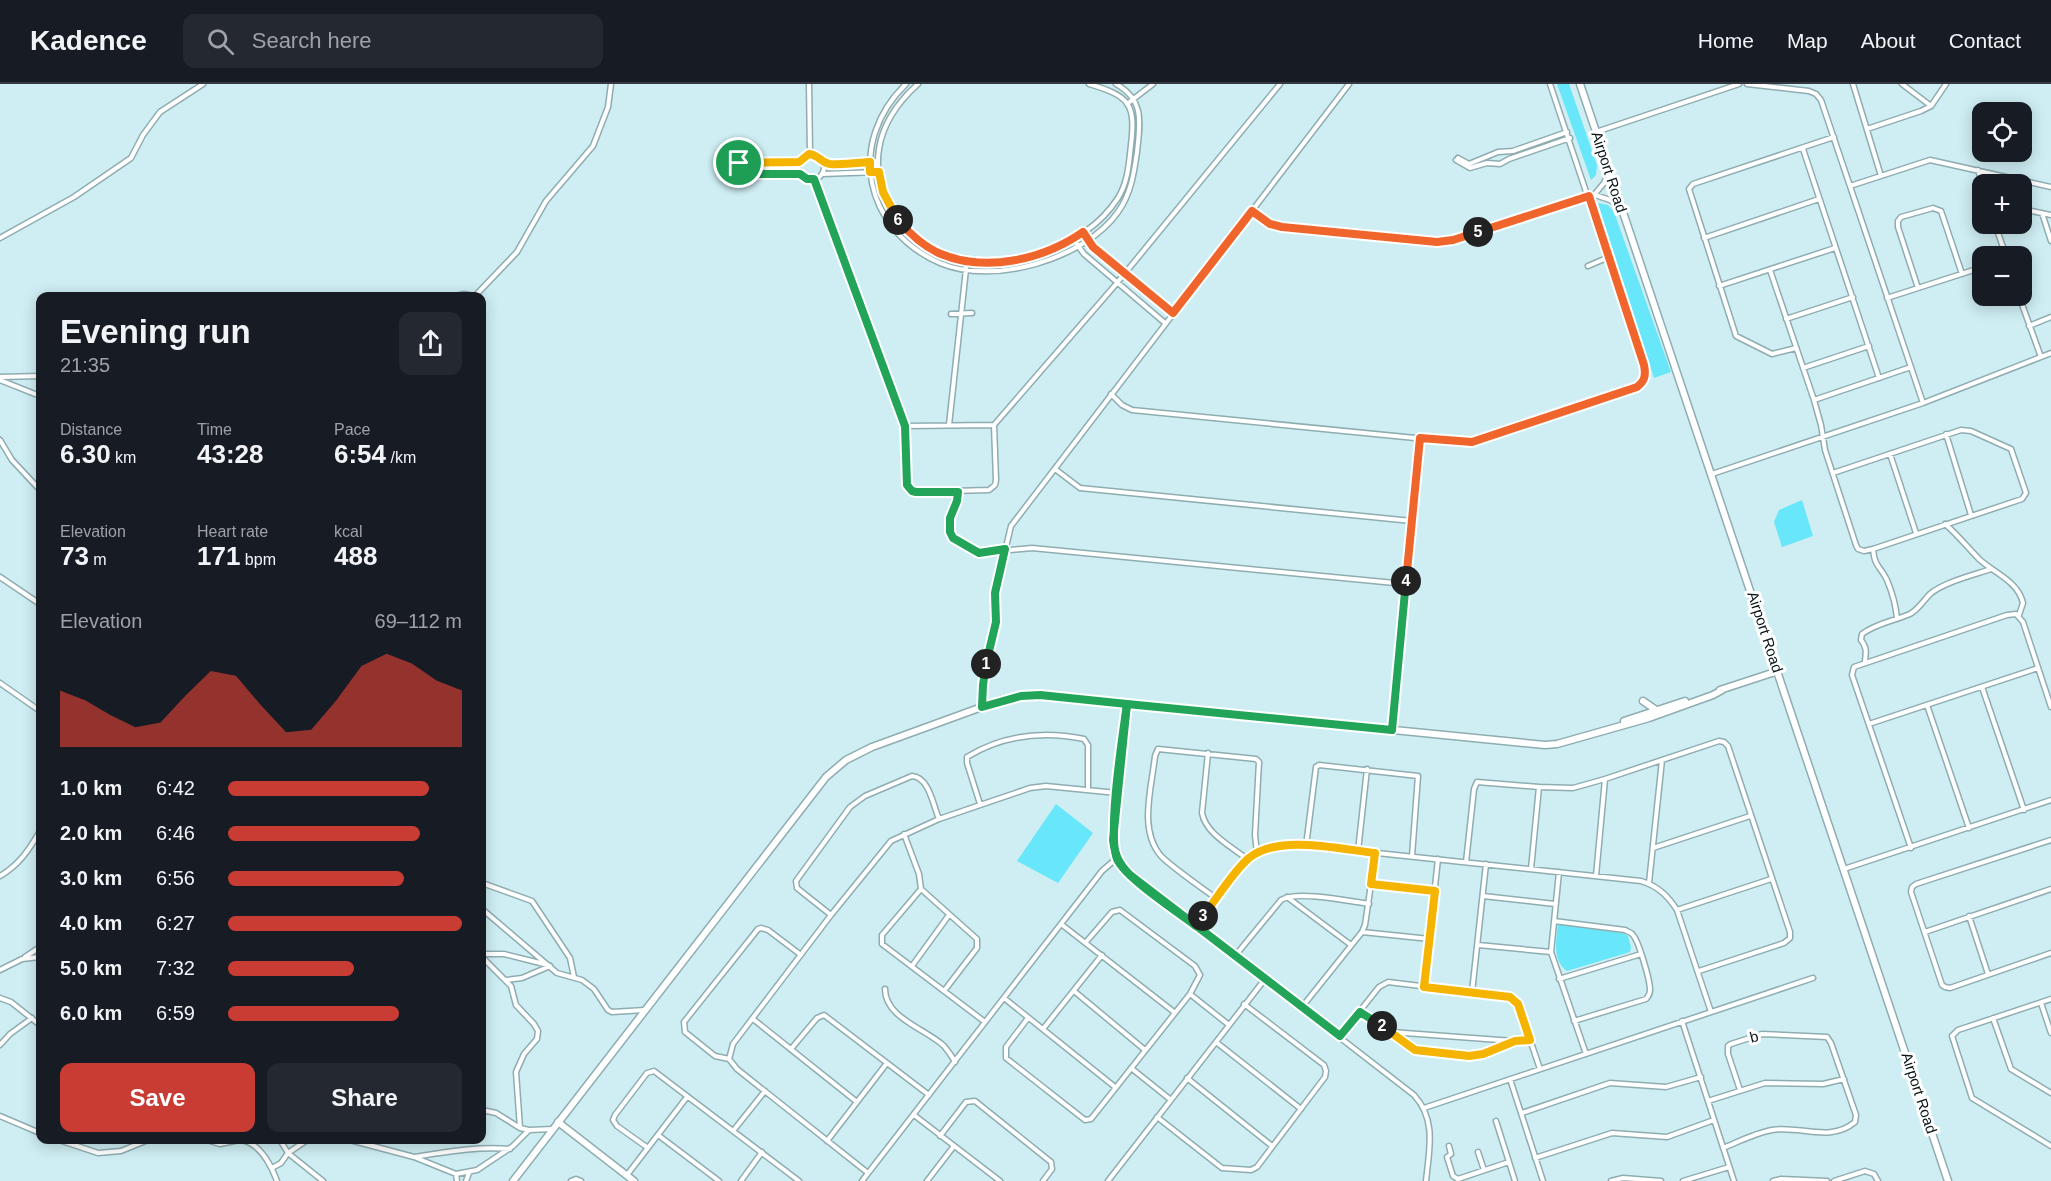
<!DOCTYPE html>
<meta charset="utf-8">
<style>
body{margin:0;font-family:Arial,sans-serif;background:#242831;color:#f1f3f6;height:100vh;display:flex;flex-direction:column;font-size:22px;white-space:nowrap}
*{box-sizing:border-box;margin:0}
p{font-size:20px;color:#9ea1a6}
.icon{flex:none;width:33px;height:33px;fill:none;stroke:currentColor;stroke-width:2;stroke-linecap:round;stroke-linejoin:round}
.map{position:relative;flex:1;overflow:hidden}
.sheet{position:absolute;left:36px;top:208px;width:450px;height:852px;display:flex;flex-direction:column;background:#171b24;border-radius:12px;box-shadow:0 3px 15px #0003}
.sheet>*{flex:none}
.controls{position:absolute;left:1972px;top:18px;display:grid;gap:12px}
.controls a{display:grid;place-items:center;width:60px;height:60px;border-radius:12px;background:#171b24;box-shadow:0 3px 15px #0003;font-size:30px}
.pin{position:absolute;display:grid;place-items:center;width:51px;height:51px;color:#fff;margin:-26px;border:3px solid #fff;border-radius:50%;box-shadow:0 2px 6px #0007}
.km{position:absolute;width:30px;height:30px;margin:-15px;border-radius:50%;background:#222;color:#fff;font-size:16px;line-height:30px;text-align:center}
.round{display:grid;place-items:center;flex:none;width:63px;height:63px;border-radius:12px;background:#242831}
.head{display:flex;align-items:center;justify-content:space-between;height:102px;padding:0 24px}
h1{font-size:33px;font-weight:800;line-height:45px}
.figures{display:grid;grid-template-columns:repeat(3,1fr);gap:9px;height:102px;padding:6px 24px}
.figures div{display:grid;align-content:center}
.figures b{font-size:26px;font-weight:800}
.figures small{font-size:16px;font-weight:400}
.figures p{font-size:16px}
.chart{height:168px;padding:12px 24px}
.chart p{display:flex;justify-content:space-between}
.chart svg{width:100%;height:108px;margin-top:6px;fill:#c93c33;opacity:.7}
.action{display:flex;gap:12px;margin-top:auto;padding:12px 24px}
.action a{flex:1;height:69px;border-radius:12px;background:#c93c33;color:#fff;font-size:24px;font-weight:800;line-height:69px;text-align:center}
.action a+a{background:#242831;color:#f1f3f6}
ul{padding:0 24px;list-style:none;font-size:20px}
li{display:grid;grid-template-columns:96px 72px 1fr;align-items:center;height:45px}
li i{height:15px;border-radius:8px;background:#c93c33}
header{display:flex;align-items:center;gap:36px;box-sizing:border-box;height:84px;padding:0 30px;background:#171b24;border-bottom:2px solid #363941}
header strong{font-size:28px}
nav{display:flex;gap:33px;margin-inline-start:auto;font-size:21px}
.search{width:420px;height:54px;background:#242831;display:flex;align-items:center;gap:15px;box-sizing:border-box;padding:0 21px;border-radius:12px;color:#9ea1a6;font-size:22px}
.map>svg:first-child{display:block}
.green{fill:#67e7f9}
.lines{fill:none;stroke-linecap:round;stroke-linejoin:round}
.street-casing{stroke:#8fadb1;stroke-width:7}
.secondary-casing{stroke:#8fadb1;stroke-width:9}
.primary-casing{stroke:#8fadb1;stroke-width:9}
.street{stroke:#fff;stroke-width:4}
.secondary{stroke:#fff;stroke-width:6}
.primary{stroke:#fff;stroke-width:6}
.split-1-casing{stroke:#fff;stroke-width:12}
.split-2-casing{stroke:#fff;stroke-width:12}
.split-3-casing{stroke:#fff;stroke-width:12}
.split-4-casing{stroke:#fff;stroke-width:12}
.split-5-casing{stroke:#fff;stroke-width:12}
.split-6-casing{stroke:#fff;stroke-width:12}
.split-7-casing{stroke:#fff;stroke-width:12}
.split-1{stroke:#22a559;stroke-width:8}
.split-2{stroke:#22a559;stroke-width:8}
.split-3{stroke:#f5b400;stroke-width:8}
.split-4{stroke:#22a559;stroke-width:8}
.split-5{stroke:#f0652b;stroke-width:8}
.split-6{stroke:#f0652b;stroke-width:8}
.split-7{stroke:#f5b400;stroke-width:8}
.labels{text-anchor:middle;stroke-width:6;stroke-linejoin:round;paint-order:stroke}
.street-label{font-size:15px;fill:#0d181a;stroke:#fff}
</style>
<header>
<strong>Kadence</strong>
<div class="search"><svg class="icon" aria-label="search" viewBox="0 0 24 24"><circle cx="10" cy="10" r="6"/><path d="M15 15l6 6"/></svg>Search here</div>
<nav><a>Home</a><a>Map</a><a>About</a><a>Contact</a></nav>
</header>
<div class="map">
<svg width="2051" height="1097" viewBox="0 0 2051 1097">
<rect width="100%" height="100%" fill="#ceeef3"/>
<path class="green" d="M1557,0H1569L1597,81L1596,91L1591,96Z
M1598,119L1608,121L1614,128L1671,288L1654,294Z
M1802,416L1813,452L1782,463L1774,438L1779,426Z
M1056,720L1093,749L1058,799L1017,777Z
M1558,840L1623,849L1628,852L1631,863L1630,868L1567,887C1552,877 1556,856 1558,840Z"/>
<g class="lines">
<g class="street-casing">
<path id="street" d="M809,0L810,70
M906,0C846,58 864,146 940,179C993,202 1085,175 1118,128C1131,110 1134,89 1137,68C1140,39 1145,16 1116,0
M918,0C899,17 883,39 879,65C872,109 902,155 943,170C1001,192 1084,167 1118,114C1128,98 1129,79 1131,61C1136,19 1129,12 1089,0
M1747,0L1809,7L1816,10L1821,16L1923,319
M1853,0L1881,92
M1902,0L1931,22
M1127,20L1153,0
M1867,45L1921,27L1931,22L1946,0
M1596,48L1739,0
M1803,65L1879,294
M798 83a13 13 0 1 1 26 0a13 13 0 1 1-26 0Z
M1458,74L1469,80L1498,68L1513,67L1567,48
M1456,76L1470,84L1487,79L1500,80L1509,75L1570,54
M799,78L739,79L737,82L740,90H800
M823,78L830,80L878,77
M1978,86L1983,102
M822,90L878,88
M814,95L905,342L907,401L912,407L916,408L989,406L995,401L996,396L994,341L1117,199L1280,0
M1850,102L1930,76L2051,103
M1595,111L1610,116L1620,123
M2022,125L2051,131
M1252,127L1270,140L1278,143L1448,157L1594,111L1604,99L1609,87
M2042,129L2051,157
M1995,140L2006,172
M1083,148L1093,163L1173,229
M0,154L74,113L131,74L143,51L160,28L203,0
M1704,154L1819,115
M1073,155L1084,170L1165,239
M1588,182L1609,173
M1770,186L1814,316L1821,341L1825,366L1856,461L1858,465L1864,467L1873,465L2022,415L2026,409L2011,365L1971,347L1961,346L1833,389
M1719,202L1835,164
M1918,204L1898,143V137L1901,133L1933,124L1941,127L1962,190
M2019,212L2041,273
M452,213L464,210L474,212
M474,213L517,168L546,117L593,62L608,23L611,0
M1887,214L1983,183
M951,230L972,229
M1786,235L1853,213
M2029,242L2051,233
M1796,264L1772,270L1736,252L1689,105L1693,100L1834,53
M1803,284L1869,262
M0,293L40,292
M0,296L40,312
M1111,310L1122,321L1132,326L1466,359L1499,350L1637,303C1645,297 1646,291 1644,281L1550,0
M1814,316L1911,283
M949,341L967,176
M905,342L994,341
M1946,350L1971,431
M0,356L12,376L40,406
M1890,370L1916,449
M1055,385L1080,404L1412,437
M1712,390L1923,319L2051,269
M958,408C957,424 945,438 953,455L979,469L1032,464L1405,500
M1945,440C1958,451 1968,464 1979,475C1994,489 2018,497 2023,519L2019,531
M1873,465C1875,484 1879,480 1887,496C1892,508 1896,521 1897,535
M0,493L40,520
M1865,577C1866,569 1867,563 1861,556L1862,550C1877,539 1894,537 1910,530C1919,525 1923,517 1930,510C1944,498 1974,491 1991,485
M0,599L40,627
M1982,603L2024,726
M1127,620L1113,756C1115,771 1119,780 1130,791L1414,1011C1437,1036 1429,1066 1426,1097
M1927,621L1969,744
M982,623L983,601L996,538L995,509L1011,442L1349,0
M1869,640L2038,584
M1392,646L1420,354
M1208,669L1202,729C1206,750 1231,762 1247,775
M1605,695L1719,657L1724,658L1728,662L1790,848V854L1784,859L1699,887
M1539,703L1573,704L1605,695L1596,792
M980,720L967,679V673C1003,651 1044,647 1084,655L1088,661V706
M904,750L919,790L921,805L977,855V864L944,907
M2051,756L1916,800L1912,803L1911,808L1942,901L1945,903L1950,904L2051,869
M1306,762L1316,683L1319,681L1418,692L1412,772
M1653,764L1750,732
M1911,764L1852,591L1854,583L2007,531L2016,530L2023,538L2051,623
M1358,767L1367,685
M1375,769L1371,800L1435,807
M1466,778L1474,705L1477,698L1539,703L1531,785
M1844,785L2051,716
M1559,788L1551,868L1586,970
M0,792C19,781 29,766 40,747
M482,799L532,817L570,874L574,893
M1649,799L1662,676
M921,805L882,851V860L985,938
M1483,812L1555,820
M1287,813L1351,861
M1217,815C1201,803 1174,785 1161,772C1138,746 1152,702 1155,672L1158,665L1256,675L1259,678L1255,751L1257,769
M482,825L557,889L582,896L594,905L608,926L612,928L645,926
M1677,826L1771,795
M831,831L797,804L796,797L850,723L865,712L912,692C929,693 933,721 939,735
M1969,832L1988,890
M1554,837L1625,846C1628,848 1631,848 1633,851C1639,858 1650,896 1650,906C1650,911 1649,911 1646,915L1574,937
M1061,840L1174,928
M1196,842L1247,775L1273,762H1306L1358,767L1641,797C1658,802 1668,812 1677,826L1711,928
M1362,848L1430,855
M1925,848L2051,805
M1478,861L1551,868
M482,870H504L548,881
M1235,872L1281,816C1296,806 1349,817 1369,820
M25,873L40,863
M482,873L511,902L516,921L534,940L538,947L537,955L524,970L516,988L520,1044
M912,882L949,831
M0,886L22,875L40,873
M1559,895L1641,870
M506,896L522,894L550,882
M1424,903L1438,775
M885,905C885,934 926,945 944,962C948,967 952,972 955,978
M1074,907L1145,966
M1472,908L1486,780
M1190,910L1229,941
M0,914L11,918L40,941
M1004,914L1115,1003
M2051,915L1958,946L1952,952L1972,1014L2051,1062
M2041,919L2051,949
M1302,923L1362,848L1365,841L1371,800
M1360,928L1391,948L1407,962L1426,968L1476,972L1515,957L1530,956
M1028,934L1006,963V974L1085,1036L1091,1035L1190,910L1200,891L1195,882L1120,826L1112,828L1086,858
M1993,934L2011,985L2051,1009
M753,935L857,1018
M1682,937L1734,1097
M1043,945L1102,871
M1391,948L1513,957
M1340,952L1379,903L1388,898L1510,913L1518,920L1540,985
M1216,958L1301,1025
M0,961L10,950L32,934
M791,965L817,934L824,931L929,1011
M729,975L715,972L685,948L684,938L758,845L761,844L768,846L801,871
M1131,984L1171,1016
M1187,994L1272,1062
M1510,995L1543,1097
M1708,1017L1765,999L1823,1000L1844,995
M1424,1024L1813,894
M482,1026L496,1029L520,1044L529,1046
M1522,1029L1610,999L1666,1003L1701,993
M914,1031L1000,1097
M0,1032L40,1049
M1157,1033L1222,1084L1251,1086L1257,1083L1325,993L1326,987L1324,981L1244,920
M1496,1037L1509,1078
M733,1047L765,1007
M658,1051L719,1097
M940,1052L966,1018L975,1017L1051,1078L1052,1085L1043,1097
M59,1056L98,1069L121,1067L148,1056
M207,1056L220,1060L239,1056
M242,1056C261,1060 271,1081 277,1097
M280,1056L288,1069L307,1056
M350,1056L414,1073L456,1090L477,1086L513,1062L529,1046L553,1045
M827,1057L887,979
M1449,1062L1451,1070L1447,1073L1453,1092L1458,1095
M648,1064L617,1042L613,1036L615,1031L647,989L654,987L799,1097
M1723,1064C1738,1058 1755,1049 1772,1046C1800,1041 1830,1059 1855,1038L1856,1031L1831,959L1827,953L1762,950L1731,960L1728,962V970L1740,1006
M1478,1068L1484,1086
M414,1073C446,1068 478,1062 510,1065
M1535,1074L1612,1049L1667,1053L1714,1036
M272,1084L281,1079L288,1069L323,1097
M868,1089L737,985L729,975L733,960L831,831L891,757L939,735L1030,704L1046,702L1117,709
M456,1090L457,1097
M627,1091L687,1013
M466,1097L469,1089
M571,1097L576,1095L581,1097
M741,1097L762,1068
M862,1097L1102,787L1117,774
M927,1097L954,1062
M1108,1097L1265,895
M1458,1097V1095L1509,1078L1515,1097
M1611,1097L1623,1094L1661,1097
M1683,1097L1729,1083
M1773,1097L1781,1095L1827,1097
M1834,1097L1865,1087L1874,1090L1878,1097"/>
</g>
<g class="secondary-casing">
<path id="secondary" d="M1720,606L1778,587
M1643,617L1656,626
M1624,637L1685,617
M558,1038L634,1097
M513,1097L826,693L846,676L872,663L1001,616L1021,612L1040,611L1545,661L1557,660L1649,634L1713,611L1722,606"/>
</g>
<g class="primary-casing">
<path id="primary" d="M1580,0L1948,1097"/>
</g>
<use href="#street" class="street"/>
<use href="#secondary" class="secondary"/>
<use href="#primary" class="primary"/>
</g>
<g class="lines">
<g class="split-1-casing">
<path id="split-1" d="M739,79L737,85L740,90H800L807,95H814L905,342L907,401L912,407L916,408H958L957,417L950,434V448L953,454L979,469L1005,465L995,509L996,538L986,580"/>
</g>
<g class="split-2-casing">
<path id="split-2" d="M986,580L983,601L982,623L1021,612L1040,611L1127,620L1113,756C1115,771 1119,780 1130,791L1340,952L1360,928L1382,942"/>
</g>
<g class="split-3-casing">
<path id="split-3" d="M1203,832C1215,817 1235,785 1249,774C1278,750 1339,765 1375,769L1371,800L1435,807L1424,903L1510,913L1518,920L1530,956L1515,957L1483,970L1469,972L1415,966L1382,942"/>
</g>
<g class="split-4-casing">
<path id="split-4" d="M1203,832L1196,842C1176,827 1129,796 1118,777C1106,756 1123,649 1127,620L1392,646L1406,497"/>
</g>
<g class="split-5-casing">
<path id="split-5" d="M1406,497L1420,354L1472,358L1637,303C1645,297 1646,291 1644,281L1589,112L1478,148"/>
</g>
<g class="split-6-casing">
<path id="split-6" d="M898,136C910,150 924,163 941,170C987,189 1044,175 1083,148L1093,163L1173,229L1252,127L1270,140L1282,143L1437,158L1453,156L1478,148"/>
</g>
<g class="split-7-casing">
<path id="split-7" d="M739,79L799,78L809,70C819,71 821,79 830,80C843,81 857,79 870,78V88H879L883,108L898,136"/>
</g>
<use href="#split-1" class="split-1"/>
<use href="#split-2" class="split-2"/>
<use href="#split-3" class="split-3"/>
<use href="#split-4" class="split-4"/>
<use href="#split-5" class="split-5"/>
<use href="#split-6" class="split-6"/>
<use href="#split-7" class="split-7"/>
</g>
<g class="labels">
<g class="street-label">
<text transform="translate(1609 88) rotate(72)" y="5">Airport Road</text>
<text transform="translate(1765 548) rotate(72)" y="5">Airport Road</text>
<text transform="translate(1754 953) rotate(-14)" y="5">b</text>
<text transform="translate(1919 1009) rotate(72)" y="5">Airport Road</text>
</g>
</g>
</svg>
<div class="controls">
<a><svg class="icon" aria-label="locate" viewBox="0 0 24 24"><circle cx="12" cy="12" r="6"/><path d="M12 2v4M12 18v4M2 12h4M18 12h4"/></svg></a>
<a>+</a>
<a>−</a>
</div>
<div class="pin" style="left:739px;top:79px;background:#1e9e55"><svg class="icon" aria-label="arrive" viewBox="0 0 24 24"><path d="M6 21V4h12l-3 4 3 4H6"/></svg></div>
<b class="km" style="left:986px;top:580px">1</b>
<b class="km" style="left:1382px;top:942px">2</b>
<b class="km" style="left:1203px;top:832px">3</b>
<b class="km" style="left:1406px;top:497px">4</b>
<b class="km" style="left:1478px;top:148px">5</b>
<b class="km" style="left:898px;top:136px">6</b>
<section class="sheet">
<div class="head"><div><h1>Evening run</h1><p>21:35</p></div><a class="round"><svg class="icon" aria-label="share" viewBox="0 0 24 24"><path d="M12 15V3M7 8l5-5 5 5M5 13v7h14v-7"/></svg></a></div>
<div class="figures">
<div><p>Distance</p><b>6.30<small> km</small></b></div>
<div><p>Time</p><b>43:28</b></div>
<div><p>Pace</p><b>6:54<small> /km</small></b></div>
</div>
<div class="figures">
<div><p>Elevation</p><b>73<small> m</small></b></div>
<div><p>Heart rate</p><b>171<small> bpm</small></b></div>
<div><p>kcal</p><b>488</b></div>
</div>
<div class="chart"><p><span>Elevation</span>69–112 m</p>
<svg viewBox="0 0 160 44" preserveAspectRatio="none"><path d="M0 44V21L10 25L20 31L30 36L40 34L50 23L60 13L70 15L80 27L90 38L100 37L110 25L120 11L130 6L140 10L150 17L160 21V44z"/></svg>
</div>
<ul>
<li><b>1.0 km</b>6:42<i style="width:86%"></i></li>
<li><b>2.0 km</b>6:46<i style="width:82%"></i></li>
<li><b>3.0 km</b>6:56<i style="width:75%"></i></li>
<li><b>4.0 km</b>6:27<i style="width:100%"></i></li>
<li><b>5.0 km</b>7:32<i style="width:54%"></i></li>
<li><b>6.0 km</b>6:59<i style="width:73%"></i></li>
</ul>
<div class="action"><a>Save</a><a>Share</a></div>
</section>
</div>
